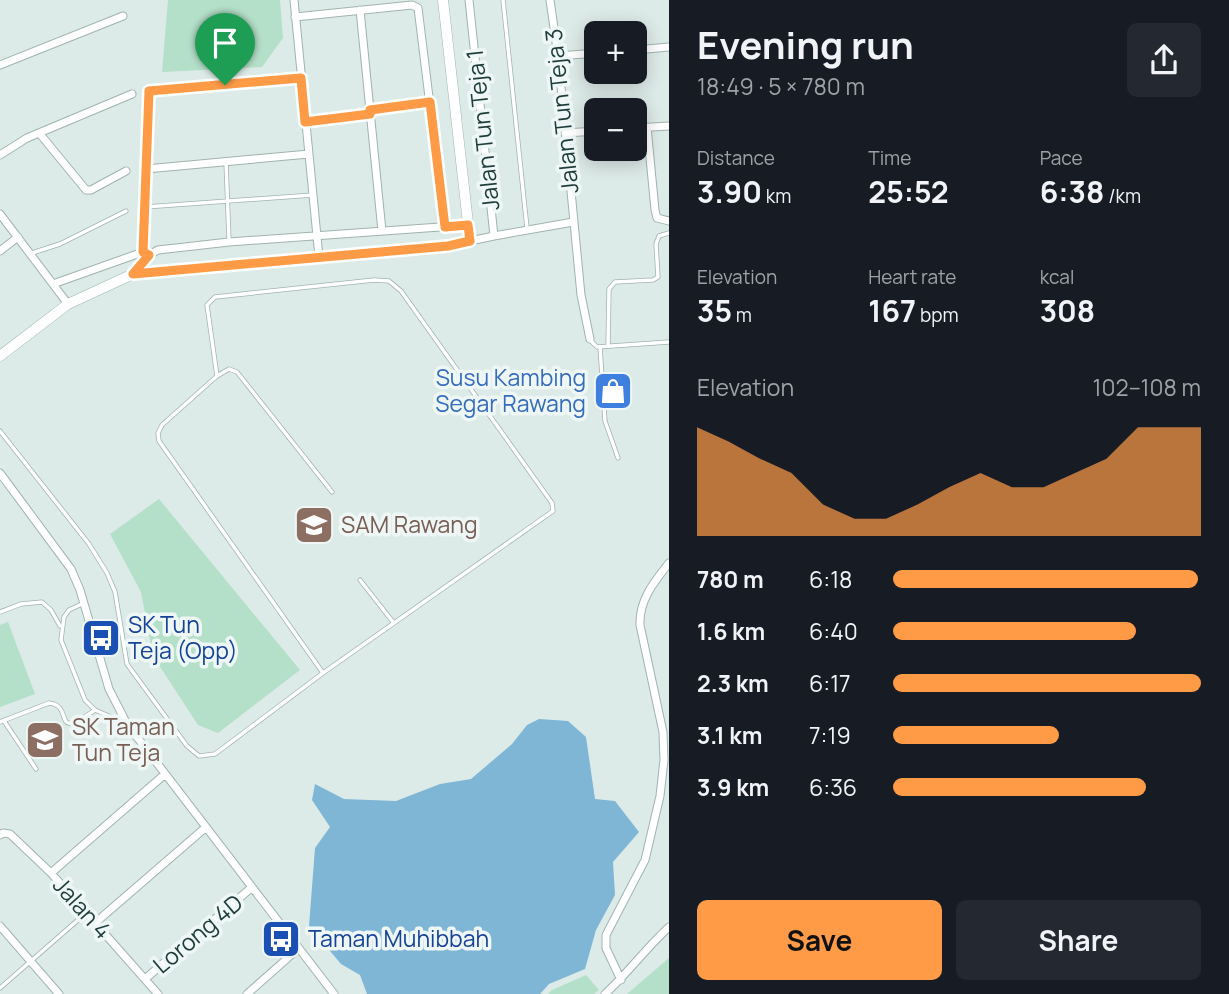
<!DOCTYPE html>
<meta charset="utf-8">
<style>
body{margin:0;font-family:Manrope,sans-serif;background:#242831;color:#f1f3f6;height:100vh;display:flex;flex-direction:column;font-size:26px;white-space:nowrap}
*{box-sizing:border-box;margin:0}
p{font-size:23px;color:#9ea1a6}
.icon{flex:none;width:38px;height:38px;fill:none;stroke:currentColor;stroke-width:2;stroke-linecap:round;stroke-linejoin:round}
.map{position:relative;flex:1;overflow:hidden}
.drawer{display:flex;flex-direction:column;background:#171b24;width:560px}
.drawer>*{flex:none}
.fabs{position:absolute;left:584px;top:21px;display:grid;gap:14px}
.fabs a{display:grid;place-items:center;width:63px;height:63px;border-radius:10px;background:#171b24;box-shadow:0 4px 18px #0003;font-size:35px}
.pin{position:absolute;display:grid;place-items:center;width:60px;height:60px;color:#fff;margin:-72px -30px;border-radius:50% 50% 50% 0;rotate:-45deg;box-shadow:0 0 7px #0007}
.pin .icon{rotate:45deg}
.round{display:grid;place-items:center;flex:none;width:74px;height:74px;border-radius:10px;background:#242831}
.overview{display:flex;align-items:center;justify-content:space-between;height:119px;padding:0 28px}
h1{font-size:38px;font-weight:700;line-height:52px}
.metrics{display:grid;grid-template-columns:repeat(3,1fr);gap:10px;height:119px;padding:7px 28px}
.metrics div{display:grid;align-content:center}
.metrics b{font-size:30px;font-weight:700}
.metrics small{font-size:19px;font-weight:400}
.metrics p{font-size:19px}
.chart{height:196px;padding:14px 28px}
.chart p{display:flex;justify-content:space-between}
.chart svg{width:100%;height:126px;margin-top:7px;fill:#ff9b47;opacity:.7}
.cta{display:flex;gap:14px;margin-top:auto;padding:14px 28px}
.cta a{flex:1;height:80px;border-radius:10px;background:#ff9b47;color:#111;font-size:28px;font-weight:700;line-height:80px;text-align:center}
.cta a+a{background:#242831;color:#f1f3f6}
ul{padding:0 28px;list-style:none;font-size:23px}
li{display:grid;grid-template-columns:112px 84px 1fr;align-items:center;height:52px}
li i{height:18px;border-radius:9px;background:#ff9b47}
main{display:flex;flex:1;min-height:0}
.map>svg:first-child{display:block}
.green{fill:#b4dfc8}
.water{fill:#7fb6d6}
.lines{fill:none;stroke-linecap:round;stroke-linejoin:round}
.lane-casing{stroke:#a0b3b0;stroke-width:5}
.street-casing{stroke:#a0b3b0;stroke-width:9}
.secondary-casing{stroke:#9cb8b3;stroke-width:11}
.lane{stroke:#fff;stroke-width:3.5}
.street{stroke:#fff;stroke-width:7}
.secondary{stroke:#fff;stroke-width:10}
.route-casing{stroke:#fff;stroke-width:14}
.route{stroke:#ff9b47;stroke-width:9}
.labels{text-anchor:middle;stroke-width:7;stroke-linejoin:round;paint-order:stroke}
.street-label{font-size:23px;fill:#1e3c3a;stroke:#eef7f5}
.shop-label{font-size:23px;fill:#366cbe;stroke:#eef7f5;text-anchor:end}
.education-label{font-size:23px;fill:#785e54;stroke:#eef7f5;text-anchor:start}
.transit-label{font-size:23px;fill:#164399;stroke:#eef7f5;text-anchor:start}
</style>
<main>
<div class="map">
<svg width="669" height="994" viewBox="0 0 669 994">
<rect width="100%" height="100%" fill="#ddebe8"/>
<path class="green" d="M168,0H280L283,38L262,67L162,72Z
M159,499L300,670L218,733L198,725L153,656L141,592L110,534Z
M8,622L35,694L0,707V625Z
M669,958V994H627Z
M586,975L599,990L594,994H548L552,990Z"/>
<path class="water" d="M539,719L568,721L586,737L595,799L615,801L639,832L613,862L615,895L596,930L585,969L549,984L540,994H367L360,975L341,964L309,926L315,848L330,827L312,800L315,784L344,799L396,801L440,784L471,779L512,744L527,725Z"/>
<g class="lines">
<g class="lane-casing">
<path id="lane" d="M503,0L527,228
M370,110L428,102
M306,122L370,114
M226,162L229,240
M145,207L313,195
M32,253L60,244L126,211
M590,340L597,347L669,342
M608,346L609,289L615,282L653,280L658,277L656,244L659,236L669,233
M600,347L605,421L618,458
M217,376L229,369L237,372L332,492
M0,431L89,544L107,573L115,592L127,664L187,746L199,756L215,754L323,673L553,511L552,503L401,291L389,281L374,280L215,297L207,305L217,376L162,425L158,433L159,441L323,673
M360,580L393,622
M84,603L69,610L64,617L61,640L85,700L95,710L125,723
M0,612L21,604L42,602L51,610L60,626
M4,721L36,769
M0,722L49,703C76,706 49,742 95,710
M0,988L86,913"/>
</g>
<g class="street-casing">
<path id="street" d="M294,0L319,257
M469,0L494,236L470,241
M550,0L558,56L581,295L590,339
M360,10L382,231
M295,17L412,5L418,8L445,227
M635,50L669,47
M558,56L597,53
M0,65L123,16
M647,127L655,210L657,218L669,221
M635,128L669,126
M565,133L597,131
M40,134L86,190H91L126,171
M0,155L27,138L132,94
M146,169L309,154
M0,214L68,304
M494,236L573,222
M0,251L18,237
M143,252L149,91L301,78
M133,274L149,255L158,250L229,242L468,225
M53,284L143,252
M0,473L71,569L80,590L109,689L127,724L334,994
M0,835L3,833L10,834L51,873L158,994
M51,873L164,775
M95,923L205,828
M0,926L59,994
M145,979L251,888
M621,980L606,948V935L645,860L660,796L664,760L663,732L640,625C639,600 654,582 669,563
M247,994L298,949
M605,994C628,973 646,948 669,927"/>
</g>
<g class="secondary-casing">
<path id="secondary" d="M0,356L68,304L133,274L448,246L470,241L443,0"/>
</g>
<use href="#lane" class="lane"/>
<use href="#street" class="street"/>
<use href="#secondary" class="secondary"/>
</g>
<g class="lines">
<g class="route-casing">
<path id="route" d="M301,78L305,122L370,114V110L430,102L445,227L468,225L470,241L448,246L133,274L149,255L143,252L149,91Z"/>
</g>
<use href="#route" class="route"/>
</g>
<defs>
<g id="shop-square" transform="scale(2.0125)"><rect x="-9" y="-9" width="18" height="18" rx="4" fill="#3f7fe0" stroke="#eef7f5"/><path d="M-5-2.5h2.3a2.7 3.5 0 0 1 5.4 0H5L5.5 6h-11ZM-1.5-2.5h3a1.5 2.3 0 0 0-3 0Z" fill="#fff"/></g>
<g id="school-square" transform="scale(2.0125)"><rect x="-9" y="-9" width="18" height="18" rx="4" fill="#8d6e63" stroke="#eef7f5"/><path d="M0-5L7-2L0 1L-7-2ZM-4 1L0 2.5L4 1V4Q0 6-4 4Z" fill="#fff"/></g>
<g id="bus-square" transform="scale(2.0125)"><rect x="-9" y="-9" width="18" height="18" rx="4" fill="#1a4fb4" stroke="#eef7f5"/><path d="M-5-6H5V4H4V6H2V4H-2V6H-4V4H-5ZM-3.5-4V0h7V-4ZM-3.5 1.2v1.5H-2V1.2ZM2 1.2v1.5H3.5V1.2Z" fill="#fff"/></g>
</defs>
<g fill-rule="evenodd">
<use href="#shop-square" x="613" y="391"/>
<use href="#school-square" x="314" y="525"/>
<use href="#bus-square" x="101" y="638"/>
<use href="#school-square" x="45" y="740"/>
<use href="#bus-square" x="281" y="939"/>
</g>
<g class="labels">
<g class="street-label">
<text transform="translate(562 111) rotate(-96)" y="8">Jalan Tun Teja 3</text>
<text transform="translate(483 130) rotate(-96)" y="8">Jalan Tun Teja 1</text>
<text transform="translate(82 908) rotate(48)" y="8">Jalan 4</text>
<text transform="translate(198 934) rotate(-40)" y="8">Lorong 4D</text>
</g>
<g class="shop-label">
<text x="586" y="386">Susu Kambing<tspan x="586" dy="26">Segar Rawang</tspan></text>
</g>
<g class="education-label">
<text x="341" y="533">SAM Rawang</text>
<text x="72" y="735">SK Taman<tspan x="72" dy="26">Tun Teja</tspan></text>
</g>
<g class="transit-label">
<text x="128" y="633">SK Tun<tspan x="128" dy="26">Teja (Opp)</tspan></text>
<text x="308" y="947">Taman Muhibbah</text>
</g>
</g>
</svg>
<div class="fabs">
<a>+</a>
<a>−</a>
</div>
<div class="pin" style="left:225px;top:85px;background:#1e9e55"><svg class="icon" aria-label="arrive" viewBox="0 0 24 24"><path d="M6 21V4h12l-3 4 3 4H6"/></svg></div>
</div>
<section class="drawer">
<div class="overview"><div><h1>Evening run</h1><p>18:49 · 5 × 780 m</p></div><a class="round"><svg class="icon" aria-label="share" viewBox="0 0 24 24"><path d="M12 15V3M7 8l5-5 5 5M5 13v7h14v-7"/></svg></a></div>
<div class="metrics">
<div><p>Distance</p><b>3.90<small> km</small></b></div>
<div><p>Time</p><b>25:52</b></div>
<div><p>Pace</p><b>6:38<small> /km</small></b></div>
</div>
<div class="metrics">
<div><p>Elevation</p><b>35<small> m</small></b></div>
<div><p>Heart rate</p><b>167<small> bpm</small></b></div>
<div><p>kcal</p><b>308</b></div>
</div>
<div class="chart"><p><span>Elevation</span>102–108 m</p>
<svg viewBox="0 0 160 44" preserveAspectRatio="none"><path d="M0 44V6L10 11L20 17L30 22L40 33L50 38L60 38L70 33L80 27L90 22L100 27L110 27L120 22L130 17L140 6L150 6L160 6V44z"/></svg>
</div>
<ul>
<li><b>780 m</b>6:18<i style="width:99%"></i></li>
<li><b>1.6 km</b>6:40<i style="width:79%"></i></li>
<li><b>2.3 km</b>6:17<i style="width:100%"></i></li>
<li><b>3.1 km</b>7:19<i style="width:54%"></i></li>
<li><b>3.9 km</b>6:36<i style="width:82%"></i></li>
</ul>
<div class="cta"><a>Save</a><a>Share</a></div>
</section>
</main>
